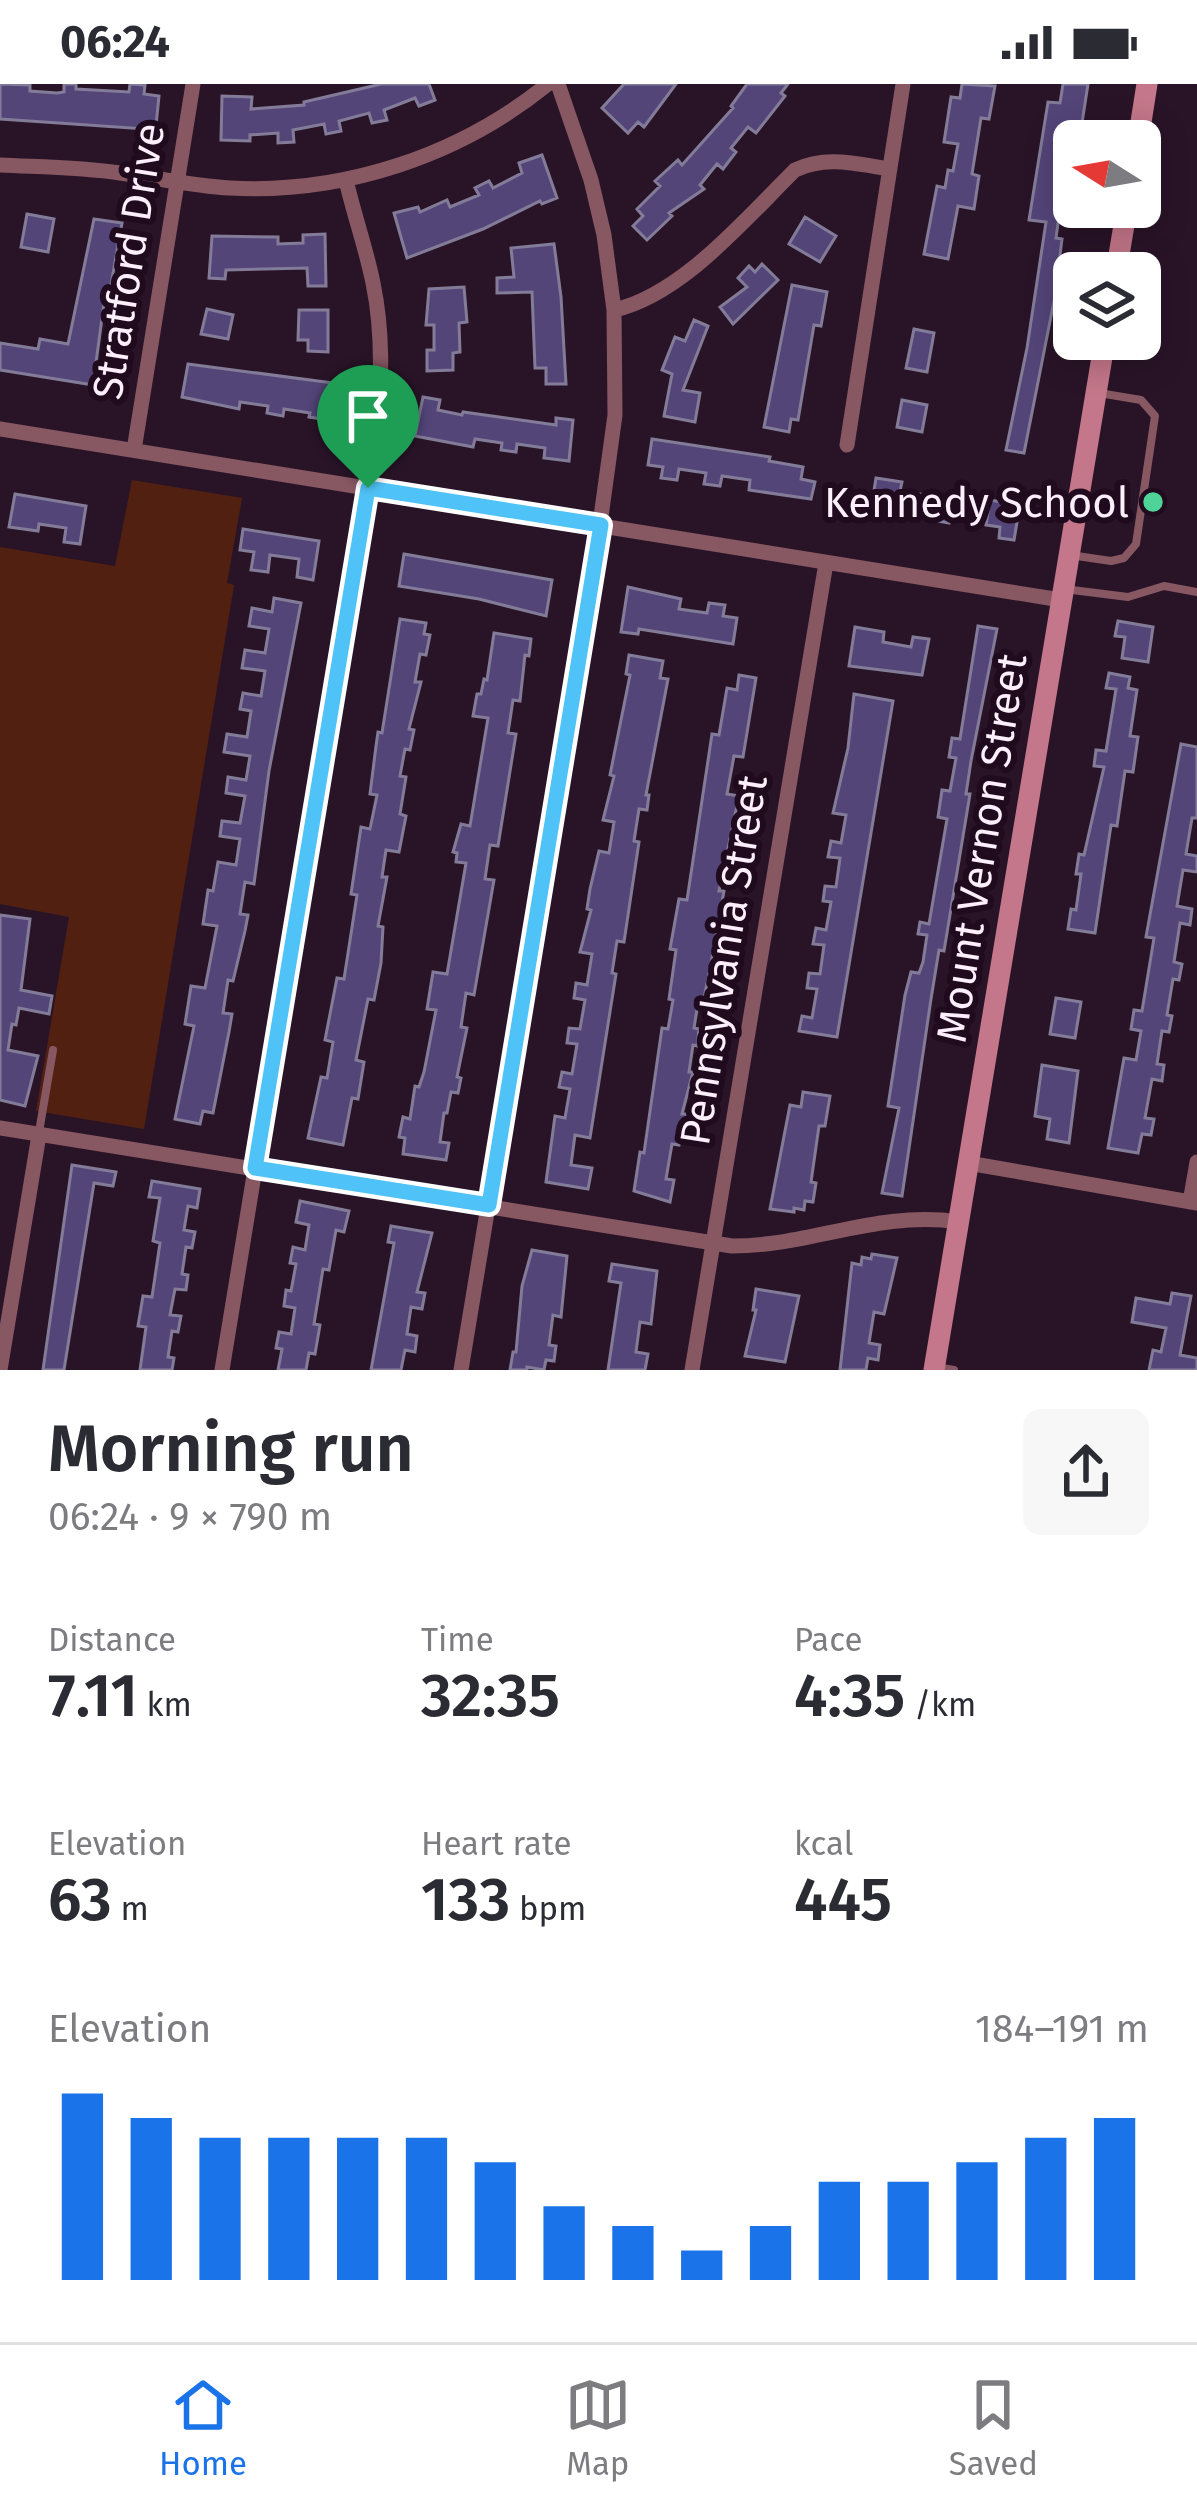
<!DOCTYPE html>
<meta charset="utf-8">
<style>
body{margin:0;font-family:"Fira Sans",sans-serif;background:#f7f7f7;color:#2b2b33;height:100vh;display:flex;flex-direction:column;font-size:45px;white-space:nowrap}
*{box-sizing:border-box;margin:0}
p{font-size:39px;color:#7c7c81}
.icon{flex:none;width:66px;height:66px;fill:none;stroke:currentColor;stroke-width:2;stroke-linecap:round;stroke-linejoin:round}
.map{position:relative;height:1286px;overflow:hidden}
.sheet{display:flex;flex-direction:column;background:#fff;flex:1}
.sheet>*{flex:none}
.needle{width:78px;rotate:281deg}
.buttons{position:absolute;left:1053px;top:36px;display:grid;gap:24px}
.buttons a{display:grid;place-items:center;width:108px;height:108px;border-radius:18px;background:#fff;box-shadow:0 6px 30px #0003;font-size:60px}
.pin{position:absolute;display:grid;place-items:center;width:102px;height:102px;color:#fff;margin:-123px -51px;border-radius:50% 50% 50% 0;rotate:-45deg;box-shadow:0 0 12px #0007}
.pin .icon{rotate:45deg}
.round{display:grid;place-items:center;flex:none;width:126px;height:126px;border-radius:18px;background:#f7f7f7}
.summary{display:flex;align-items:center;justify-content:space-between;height:204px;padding:0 48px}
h1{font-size:66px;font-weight:600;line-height:90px}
.stats{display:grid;grid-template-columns:repeat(3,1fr);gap:18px;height:204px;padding:12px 48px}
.stats div{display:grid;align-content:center}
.stats b{font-size:60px;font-weight:600}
.stats small{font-size:33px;font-weight:400}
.stats p{font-size:33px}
.chart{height:336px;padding:24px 48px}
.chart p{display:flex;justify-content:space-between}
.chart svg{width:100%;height:216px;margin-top:12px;stroke:#1a73e8;stroke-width:6}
.status{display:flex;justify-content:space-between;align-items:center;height:84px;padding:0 60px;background:#fff;direction:ltr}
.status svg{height:33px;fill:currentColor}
.tabs{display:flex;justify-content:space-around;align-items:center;height:168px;border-top:3px solid #e1e1e2;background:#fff;font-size:33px;color:#7c7c81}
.tabs a{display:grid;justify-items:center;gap:6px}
.tabs .active{color:#1a73e8}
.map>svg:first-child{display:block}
.green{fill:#522011}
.building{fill:#544579;stroke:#837c99;stroke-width:3}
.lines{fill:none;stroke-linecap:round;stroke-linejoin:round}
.lane{stroke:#875762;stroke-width:8}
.street{stroke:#875762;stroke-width:15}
.secondary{stroke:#c4778a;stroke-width:21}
.route-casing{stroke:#fff;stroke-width:24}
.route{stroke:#4fc3f7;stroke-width:15}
.poi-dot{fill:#50d398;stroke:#1f0b1d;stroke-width:4.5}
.labels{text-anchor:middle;stroke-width:12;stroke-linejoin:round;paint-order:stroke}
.street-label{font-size:42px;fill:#fceefa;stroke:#1f0b1d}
.poi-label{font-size:42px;fill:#fceefa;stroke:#1f0b1d;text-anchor:end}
</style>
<div class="status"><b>06:24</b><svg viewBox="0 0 49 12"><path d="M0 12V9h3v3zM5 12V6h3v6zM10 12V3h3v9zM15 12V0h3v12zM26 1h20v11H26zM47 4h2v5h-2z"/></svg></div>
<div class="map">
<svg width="1197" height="1286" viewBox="0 0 1197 1286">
<rect width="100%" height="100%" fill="#291427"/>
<path class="green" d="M132,396L242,414L227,499L234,501L144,1045L36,1027L69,833L0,820V463L115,482Z"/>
<path class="building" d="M0,0L30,1V7L57,9L64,8V0H76V5L129,8L130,0L145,1L144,10L159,12L156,42L146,40L145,45L0,35Z
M381,0H429L435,16L419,22L415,14L384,26L387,36L372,39L369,29L339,37L341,47L326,50L324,40L293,46L294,58L278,59V49L250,51V57L221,56L222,12L252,13L251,25L304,21V18Z
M624,0H676L644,43L638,38L628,49L602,24Z
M747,0H788L781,9L785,12L756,49L748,43L731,64L736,68L723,85L717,80L700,101L704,105L669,129L672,132L647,156L633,142L643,132L637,125L660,102L655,97L678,76L682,81L733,24L731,22Z
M962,0L995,2L989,35L981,34L972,90L979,92L974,125L958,122L948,175L924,170L937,102L945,104L948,86L953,87L958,60L944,58L951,13L960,14Z
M1063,0H1088L1082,39L1074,38L1070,66L1074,67V83L1067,82L1063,110L1071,111L1068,127L1060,125L1056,154L1062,155L1055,212L1024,369L1006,366L1027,264L1046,138L1029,136L1048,18L1060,19Z
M542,71L557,114L542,120L540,117L483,145L407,174L394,129L418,123L420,128L447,116L450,123L479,111L475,104L489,97L493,104L522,89L519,79Z
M27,130L54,135L48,168L21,163Z
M805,133L836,152L820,178L789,160Z
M94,135L122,139L109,212H105L93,301L0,286V259L38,265L40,255L68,260Z
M325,150L326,202H308L307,184L226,186L225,195L209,194L212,152L278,153V160L303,159V151Z
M554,160L561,213L566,300H546V284H535L532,208L497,209V194L514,193L511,164Z
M762,180L778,196L733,240L720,223L747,203L738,194L749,182L755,188Z
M792,201L827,208L821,242L814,241L798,336L791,335L789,348L764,343Z
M464,203L467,238L459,239L460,268L453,269V286L427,287V266H434V241H426L429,205Z
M207,225L233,231L228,255L201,250Z
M299,226H328V268L308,267V256H298Z
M694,236L708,242L683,306L700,309L695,338L664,332L672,290L662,286L675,253L685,257Z
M914,245L934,249L927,288L906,284Z
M188,280L341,300L334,337L309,333L310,329L284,325L283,332L267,329L268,322L240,318L239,325L182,313Z
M423,313L440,316L438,326L462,331L463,328L556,341V334L573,336L569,377L544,374L545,364L517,360L516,368L501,366L502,359L475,355L473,363L415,352Z
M902,316L927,321L922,348L897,343Z
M652,355L770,373L769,377L803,383L801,395L815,398L811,415L749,406L750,396L722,392L720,402L704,400L706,389L679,385L677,396L661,394L663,383L648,381Z
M876,394L902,398L900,407L953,415L949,439L871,425Z
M15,410L86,422L80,460L64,458L66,444L39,440L38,447L9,443Z
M990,416L1020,421L1014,456L999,454L1000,443L986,441Z
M243,445L319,457L313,496L297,493L299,475L270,471L268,488L251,486L254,468L240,466Z
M404,470L552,496L546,532L479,515L399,502Z
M628,503L681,515L679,525L707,529L709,519L725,521L723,532L737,534L733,560L639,545L638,550L621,548Z
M274,514L301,519L269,687L254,800L245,798L240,830L248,831L245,847L233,897L228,896L223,929L232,930L229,948L213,1029L203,1027L200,1040L175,1035L194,942L185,940L191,902L205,904L217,842L203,840L208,806L213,807L218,778L236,781L240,755L220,752L222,737L240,739L245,712L226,709L228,693L246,696L250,672L224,668L227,650L247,653L251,627L240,625L243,609L261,612L265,587L242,584L245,566L265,569L269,545L249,542L252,524L272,528Z
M400,535L426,539L424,550L430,551L426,571L420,570L415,598H421L409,645L414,646L410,666L405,665L400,692L406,693L400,730L406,732L399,768L386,766L382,793H387L378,842L383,843L381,879L374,916L368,915L356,976L364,978L358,1015L352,1014L343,1061L308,1054L321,993L327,994L333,958L325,956L337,894L344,895L357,811L351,810L361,743L370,745L377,711L370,710L376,662L378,648L382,649Z
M1118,537L1153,543L1148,578L1122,574L1125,553L1115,552Z
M978,542L997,545L971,677L966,710H970L944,867L939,866L931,915L902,1112L882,1109L899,1024L888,1022L905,911L911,888L919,889L923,878L927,851L918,850L920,838L929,840L947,735L938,733L942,706L950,707L956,674L949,673L952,654L960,655Z
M855,543L884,548L883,558L911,563L913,553L929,555L922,591L849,582Z
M494,549L531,555L529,572L525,571L520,617L513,616L508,649L516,650L498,762L490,761L485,795L494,796L474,911L466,909L461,943L467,944L457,993L461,994L458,1009L451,1008L447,1029H444L440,1058L449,1059L446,1076L403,1070L405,1054L399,1053L403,1033L410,1035L415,1002L419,1003L424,988L436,926L427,925L433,888L447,890L466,779L456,778L457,769L453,768L461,740L470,742L488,634L473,632L477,610H481L484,595L487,596Z
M629,571L663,577L660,594L668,595L646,711H649L647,726L639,725L634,757L639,758L624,858L617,857L612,889L616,890L590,1054L575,1051L571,1081L592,1084L588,1105L546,1098L555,1032L565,1034L570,1005L559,1003L562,988L572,990L577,960L567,959L569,944L580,945L585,916L574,914L576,899L587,901L592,870L580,868L591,826L587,825L590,805L599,767L609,769L614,738L603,736L614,692L610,691L630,591L626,590Z
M1109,589L1130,593L1128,604L1137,606L1130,652L1138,653L1133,688L1125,687L1117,742L1111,741L1095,849L1068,845L1071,825L1076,826L1081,790H1076L1079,770L1084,771L1104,683L1094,682L1096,666L1106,667L1116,605L1106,604Z
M739,591L756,594L743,673L734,672L727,710L739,712L719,807H724L710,885L704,914L699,913L694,944L699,945L697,962L693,961L689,988H693L682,1030H687L685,1047L681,1046L679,1061L672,1060L666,1095L674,1096L670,1118L634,1107L640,1068L644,1069L662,944L668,945L673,916L669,915L676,866L670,865L679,815L687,816L712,650L719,651L727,604L737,606Z
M854,610L893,617L837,953L799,947L802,932L812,934L817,905L807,904L809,889L820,890L824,861L813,860L816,844L826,846L831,818L823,817L825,802L836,803L840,774L828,773L831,757L841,759L846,731L833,729L848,664Z
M1181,660L1197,663V734H1192L1186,770L1197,772V788L1183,786L1177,822L1192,825L1190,841L1180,839L1174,878L1182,880L1179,896L1173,895L1167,931L1172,932L1169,948L1162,947L1157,980L1164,981L1162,997L1152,995L1145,1034L1154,1035L1151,1051L1142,1050L1138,1069L1108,1064L1124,974L1136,976L1141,947L1131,945L1134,926L1142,927L1154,854L1146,853Z
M0,831L30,835L21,906L52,912L49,930L19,924L16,941L12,940L8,966L38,972L25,1022L0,1016Z
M1056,914L1081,918L1075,954L1050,950Z
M1042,981L1078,987L1069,1059L1047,1055L1050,1035L1035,1032Z
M803,1008L830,1012L825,1042H819L811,1098L816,1099L813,1118L805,1117L804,1126L794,1124V1128L770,1125L790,1021L801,1023Z
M72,1081L116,1088L113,1102L94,1099L64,1286H43Z
M152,1097L200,1105L197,1124L188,1122L184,1146L195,1148L192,1164L186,1163L182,1190L188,1191L186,1206L175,1205L170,1231L181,1232L178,1248L172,1247L168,1273L174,1274L172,1286H140L146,1243L138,1242L143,1212L152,1213L160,1159L153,1157L160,1114L149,1113Z
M300,1117L349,1127L344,1148L336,1146L329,1186L323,1185L314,1240L320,1241L315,1270L309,1269L306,1286H278L282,1265L276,1264L279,1248L291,1250L295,1224L284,1222L286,1206L291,1207L296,1180L290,1179L293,1163L305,1166L309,1141L296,1138Z
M391,1142L432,1149L417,1208L425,1209L422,1225L411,1223L407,1250L417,1252L415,1268L405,1266L401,1286H371L394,1159L388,1158Z
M532,1166L567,1172L561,1233L553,1231L549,1261L556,1262L554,1277L546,1276L544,1286L527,1283V1286H510L513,1268H516L522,1202Z
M872,1170L897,1174L884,1230L874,1228L869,1259L880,1261L878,1276L868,1274L866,1286H840L852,1179L861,1181L862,1173L871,1175Z
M612,1180L657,1187L651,1240L640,1238L636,1268L648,1270L645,1286H608L621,1199L609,1197Z
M756,1205L799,1212L785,1278L745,1272L756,1226H753Z
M1172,1209L1191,1212L1180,1271L1197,1274V1286H1149L1153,1266L1161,1268L1166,1244L1132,1238L1136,1214L1170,1220Z"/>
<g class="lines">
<path class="lane" d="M1070,471L1111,477L1124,474L1136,460L1155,332L1141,316L1099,309
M1064,505L1128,513L1164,502L1197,508
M39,1048L53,966
M936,1283L954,1286"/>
<path class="street" d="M0,81C40,83 80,83 120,89C157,94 193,102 230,104C344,110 459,72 548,0
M614,226C682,211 746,134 795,86C826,71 857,80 890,85
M0,345L1061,516
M847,361L903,0
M134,366L193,0
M0,1044L732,1162C812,1162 877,1126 959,1138
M968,1079L1197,1119
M1190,1118L1197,1078
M0,1286L39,1051
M222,1286L377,343C382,294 383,247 373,199C366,164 354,131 346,96
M461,1286L596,469L615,331L614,226L604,151L591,96L558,0
M692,1286L826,479"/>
<path class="secondary" d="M1138,57L1147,0
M1116,189L1127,123
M934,1286L1105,255"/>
</g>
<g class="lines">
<g class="route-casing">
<path id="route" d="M368,404L601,441L489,1121L255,1084Z"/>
</g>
<use href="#route" class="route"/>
</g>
<circle class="poi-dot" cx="1153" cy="418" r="12"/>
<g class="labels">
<g class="street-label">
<text transform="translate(128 177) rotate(-81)" y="15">Stratford Drive</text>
<text transform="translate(981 764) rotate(-81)" y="15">Mount Vernon Street</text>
<text transform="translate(723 876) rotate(-81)" y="15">Pennsylvania Street</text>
</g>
<g class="poi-label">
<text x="1129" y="433">Kennedy School</text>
</g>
</g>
</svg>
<div class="buttons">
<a><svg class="needle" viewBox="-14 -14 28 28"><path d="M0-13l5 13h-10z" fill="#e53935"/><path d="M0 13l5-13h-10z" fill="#7c7c81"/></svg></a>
<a><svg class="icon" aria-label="layers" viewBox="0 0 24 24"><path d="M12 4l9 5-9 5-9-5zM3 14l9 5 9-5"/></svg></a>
</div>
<div class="pin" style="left:368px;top:404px;background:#1e9e55"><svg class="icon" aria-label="arrive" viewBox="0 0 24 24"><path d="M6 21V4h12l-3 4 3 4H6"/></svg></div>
</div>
<section class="sheet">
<div class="summary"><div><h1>Morning run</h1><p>06:24 · 9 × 790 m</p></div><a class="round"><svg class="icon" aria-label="share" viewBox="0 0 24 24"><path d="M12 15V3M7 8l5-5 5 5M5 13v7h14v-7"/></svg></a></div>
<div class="stats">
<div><p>Distance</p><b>7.11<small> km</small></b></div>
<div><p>Time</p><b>32:35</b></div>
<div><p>Pace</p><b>4:35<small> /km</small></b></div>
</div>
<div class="stats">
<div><p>Elevation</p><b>63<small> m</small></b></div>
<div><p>Heart rate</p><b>133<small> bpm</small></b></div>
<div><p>kcal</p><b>445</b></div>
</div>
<div class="chart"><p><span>Elevation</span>184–191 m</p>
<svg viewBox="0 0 160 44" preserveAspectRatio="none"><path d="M5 44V6M15 44V11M25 44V15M35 44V15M45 44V15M55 44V15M65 44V20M75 44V29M85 44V33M95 44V38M105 44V33M115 44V24M125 44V24M135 44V20M145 44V15M155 44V11"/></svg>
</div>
</section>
<nav class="tabs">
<a class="active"><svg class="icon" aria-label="home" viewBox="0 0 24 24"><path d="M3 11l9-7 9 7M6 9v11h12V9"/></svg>Home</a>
<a><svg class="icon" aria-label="map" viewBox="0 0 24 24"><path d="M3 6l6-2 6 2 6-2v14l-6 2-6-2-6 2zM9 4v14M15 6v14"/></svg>Map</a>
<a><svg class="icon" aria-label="saved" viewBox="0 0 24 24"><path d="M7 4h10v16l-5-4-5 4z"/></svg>Saved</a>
</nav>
